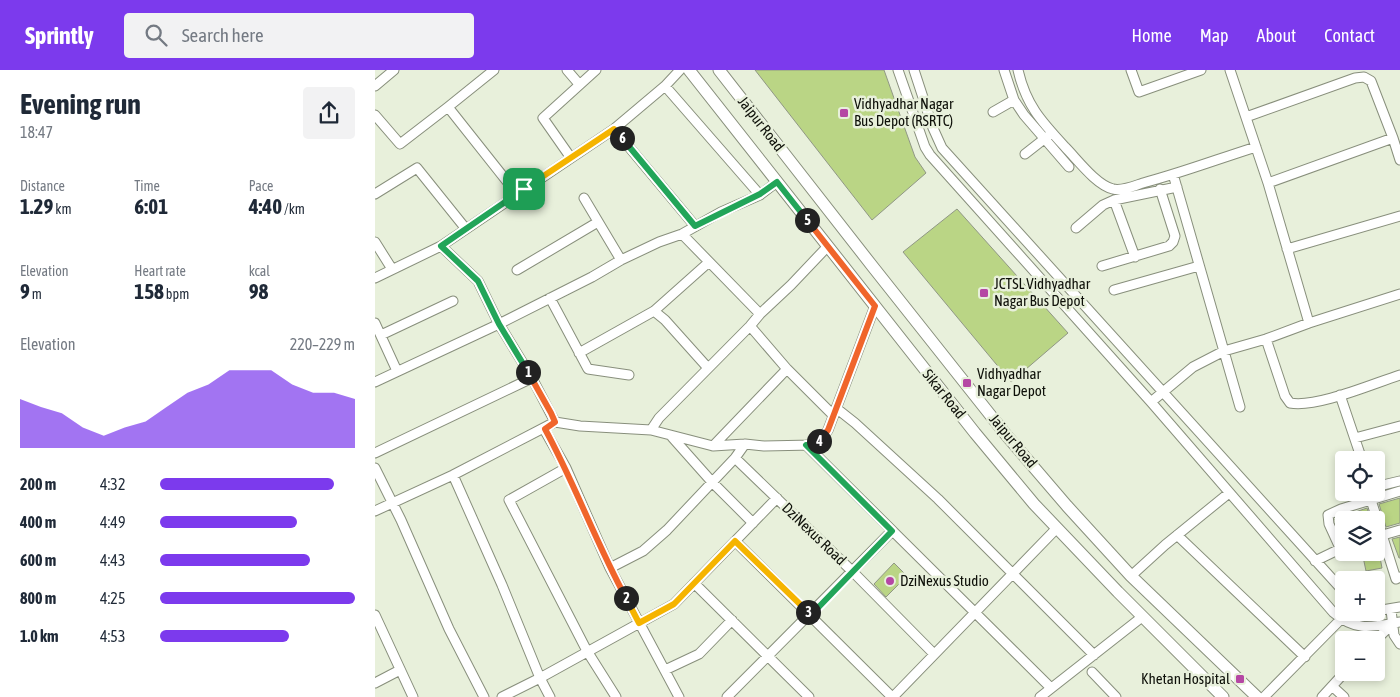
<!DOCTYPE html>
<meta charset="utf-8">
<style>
body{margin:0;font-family:"Asap Condensed",sans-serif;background:#f2f2f3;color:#1f2937;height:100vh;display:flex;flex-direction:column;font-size:19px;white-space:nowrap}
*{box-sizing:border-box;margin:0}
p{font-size:16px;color:#747a83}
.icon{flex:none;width:28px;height:28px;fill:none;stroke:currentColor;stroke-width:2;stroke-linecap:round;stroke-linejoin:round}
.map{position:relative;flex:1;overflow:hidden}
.drawer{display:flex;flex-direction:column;background:#fff;width:375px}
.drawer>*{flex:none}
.fabs{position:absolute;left:960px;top:381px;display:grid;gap:10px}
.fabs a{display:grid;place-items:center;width:50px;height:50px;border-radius:5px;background:#fff;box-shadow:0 2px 8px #0003;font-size:25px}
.pin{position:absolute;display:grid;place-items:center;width:42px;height:42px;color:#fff;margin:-21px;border-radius:10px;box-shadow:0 2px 8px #0006}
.km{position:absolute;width:25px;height:25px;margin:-12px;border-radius:50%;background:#222;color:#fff;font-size:14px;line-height:25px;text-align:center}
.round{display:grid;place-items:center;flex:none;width:52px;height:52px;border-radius:5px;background:#f2f2f3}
.summary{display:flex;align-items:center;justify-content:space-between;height:85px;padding:0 20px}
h1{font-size:28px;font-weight:700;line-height:38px}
.stats{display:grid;grid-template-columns:repeat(3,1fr);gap:8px;height:85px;padding:5px 20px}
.stats div{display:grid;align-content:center}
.stats b{font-size:21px;font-weight:700}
.stats small{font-size:14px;font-weight:400}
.stats p{font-size:14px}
.chart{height:140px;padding:10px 20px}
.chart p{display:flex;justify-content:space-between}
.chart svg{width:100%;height:90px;margin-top:5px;fill:#7c3aed;opacity:.7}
ul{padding:0 20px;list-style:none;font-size:16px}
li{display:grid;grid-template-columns:80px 60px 1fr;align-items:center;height:38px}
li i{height:12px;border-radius:6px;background:#7c3aed}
header{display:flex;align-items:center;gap:30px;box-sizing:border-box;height:70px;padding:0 25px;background:#7c3aed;color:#fff}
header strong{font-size:24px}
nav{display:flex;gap:28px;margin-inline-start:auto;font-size:18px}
.search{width:350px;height:45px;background:#f2f2f3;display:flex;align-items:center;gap:12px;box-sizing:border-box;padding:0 18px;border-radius:5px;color:#747a83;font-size:19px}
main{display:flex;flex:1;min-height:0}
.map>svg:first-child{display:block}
.building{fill:#bad585;stroke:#909785}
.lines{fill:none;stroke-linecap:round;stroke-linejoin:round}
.minor-casing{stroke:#888f7c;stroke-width:11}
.major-casing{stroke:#888f7c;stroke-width:13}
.minor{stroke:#fff;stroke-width:9}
.major{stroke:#fff;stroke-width:11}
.split-1-casing{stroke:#fff;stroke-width:10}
.split-2-casing{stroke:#fff;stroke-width:10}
.split-3-casing{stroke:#fff;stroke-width:10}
.split-4-casing{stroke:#fff;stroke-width:10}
.split-5-casing{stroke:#fff;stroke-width:10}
.split-6-casing{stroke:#fff;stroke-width:10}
.split-7-casing{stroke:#fff;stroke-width:10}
.split-1{stroke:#22a559;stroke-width:6}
.split-2{stroke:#f0652b;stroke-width:6}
.split-3{stroke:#f5b400;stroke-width:6}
.split-4{stroke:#22a559;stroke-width:6}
.split-5{stroke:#f0652b;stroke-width:6}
.split-6{stroke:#22a559;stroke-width:6}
.split-7{stroke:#f5b400;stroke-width:6}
.poi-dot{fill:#b547a4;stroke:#e8f0db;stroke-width:2}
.labels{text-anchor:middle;stroke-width:5;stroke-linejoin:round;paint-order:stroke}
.poi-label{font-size:15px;fill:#0e1009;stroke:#e8f0db;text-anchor:start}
.street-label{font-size:15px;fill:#0e1009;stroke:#e8f0db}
</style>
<header>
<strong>Sprintly</strong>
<div class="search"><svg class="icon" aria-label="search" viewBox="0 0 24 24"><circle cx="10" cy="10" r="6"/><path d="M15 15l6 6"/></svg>Search here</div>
<nav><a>Home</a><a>Map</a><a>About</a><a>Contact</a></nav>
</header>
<main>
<section class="drawer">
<div class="summary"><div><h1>Evening run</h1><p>18:47</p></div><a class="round"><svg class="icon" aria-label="share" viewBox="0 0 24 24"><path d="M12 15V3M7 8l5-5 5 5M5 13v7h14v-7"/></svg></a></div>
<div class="stats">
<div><p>Distance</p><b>1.29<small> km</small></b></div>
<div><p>Time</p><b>6:01</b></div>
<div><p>Pace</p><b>4:40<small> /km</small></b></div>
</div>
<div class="stats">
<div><p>Elevation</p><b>9<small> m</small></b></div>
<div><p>Heart rate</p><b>158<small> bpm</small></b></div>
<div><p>kcal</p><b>98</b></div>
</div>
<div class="chart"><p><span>Elevation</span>220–229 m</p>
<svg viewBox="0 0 160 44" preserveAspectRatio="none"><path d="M0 44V20L10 24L20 27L30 34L40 38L50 34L60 31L70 24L80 17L90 13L100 6L110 6L120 6L130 13L140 17L150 17L160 20V44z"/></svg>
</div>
<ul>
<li><b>200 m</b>4:32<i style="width:89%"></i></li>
<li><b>400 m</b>4:49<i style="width:70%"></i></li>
<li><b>600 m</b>4:43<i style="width:77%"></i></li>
<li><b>800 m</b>4:25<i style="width:100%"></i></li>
<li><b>1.0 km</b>4:53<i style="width:66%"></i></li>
</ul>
</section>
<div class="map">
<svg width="1025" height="627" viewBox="0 0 1025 627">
<rect width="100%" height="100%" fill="#e8f0db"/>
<path class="building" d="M380,0H509L540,87L551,103L497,150Z
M582,139L693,263L636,312L528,182Z
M1025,428V453L1011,457L1004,434Z
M992,438L996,450H969V471L960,449Z
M1025,467V488H1024L1017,469Z
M987,482H1004L1007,498L991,501Z
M519,493L532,506L511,527L499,514Z"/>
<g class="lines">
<g class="minor-casing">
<path id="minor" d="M192,0L204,14
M523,0L550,77L555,85L776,332L958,542C981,562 997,557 1025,552
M539,0L558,58L567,78L969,522
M629,0L639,30L649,45L694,97
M643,0C651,35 666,51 690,77C702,89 721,115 738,119C748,121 759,116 768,113C806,103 843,89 881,77
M756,0L764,22L826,0
M0,16L19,0
M290,16L385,125
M73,37L142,124
M618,42L639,30
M0,45L25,74L73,37L119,0
M871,47L980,8L989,7L996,11L1018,68L893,113
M239,59L320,156
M1018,68L1025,90
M650,84L673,66
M196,88L168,48L221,0
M798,104L865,337
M0,124L42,98L91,159
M209,128L246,190
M739,130L760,187
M701,158L728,135L739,130L802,117
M307,164L385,244
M0,172L17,199
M66,176L103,211L124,254L157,308L180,352
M912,179L1025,146
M727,196L794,176L798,172L800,166L785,119
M142,200L223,152
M0,208L66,176L239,59L290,16L305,0
M739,220L824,196
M175,228L213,299L254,305
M279,241L290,250L333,298
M0,253L22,301
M934,253L1025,224
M375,256L412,299L458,345
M6,265L78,231
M891,269L910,326L915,333C942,338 997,314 1025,305
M204,283L279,241L334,192
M0,312L124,254L217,207L246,190L284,172L307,164L346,142L385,125L402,112
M965,325L987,390
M776,332L818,297L849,281L891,269L934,253L893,113L855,0
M461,338L480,353L563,429L719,585
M169,359L191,398L235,498L304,627
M276,360L284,348L375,256L385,244L416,215L453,176
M297,367L337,412L378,453
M980,368L1025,356
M431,375L676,618
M338,376L412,299
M0,383L157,308
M360,388L478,502L559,584
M0,398L26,450L74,559L109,627
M191,398L134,430L212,581L241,627
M78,405L127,515L165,608L175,627
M1001,415H1008L1025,411
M996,430L1021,509L1025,507
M0,441L78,405L180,352L205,356L276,360L338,376L370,374L389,376L437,375L447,368L453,360L500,236
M802,465L930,587
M1001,467L1025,460
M360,471L517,627
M965,478L954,454L953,445L966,439L1025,421
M940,491L969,477
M235,498L268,481L292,460L360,388L370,374
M756,506L790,475L854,423
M319,513L434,627
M1016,540L1019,565L1025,574
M1001,541L1025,537
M0,545L38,627
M1001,570L1017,554
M290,600L324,584L357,550
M717,602L741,627
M0,613L25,600
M957,616L969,627
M127,627L165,608L299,534L402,428
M352,627L517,461
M518,627L681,459
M665,627L767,547
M889,627L973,542
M947,627L970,602"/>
</g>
<g class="major-casing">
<path id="major" d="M314,0L600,363L659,434L743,522L848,627
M344,0L498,197L632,366L692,436L756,506L882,627"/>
</g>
<use href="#minor" class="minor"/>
<use href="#major" class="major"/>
</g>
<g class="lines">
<g class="split-1-casing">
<path id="split-1" d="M149,119L66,176L103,211L124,254L153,302"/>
</g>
<g class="split-2-casing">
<path id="split-2" d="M153,302L176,343L180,352L170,359C200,414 221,473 251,528"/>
</g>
<g class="split-3-casing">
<path id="split-3" d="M251,528L264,553L299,534L360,471L433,542"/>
</g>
<g class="split-4-casing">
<path id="split-4" d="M433,542L436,545L517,461L431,375H437L444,371"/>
</g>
<g class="split-5-casing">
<path id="split-5" d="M432,150L500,236L453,360L444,371"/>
</g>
<g class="split-6-casing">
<path id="split-6" d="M247,68L320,156L385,124L402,112L432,150"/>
</g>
<g class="split-7-casing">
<path id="split-7" d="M149,119L239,59L247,68"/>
</g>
<use href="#split-1" class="split-1"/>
<use href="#split-2" class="split-2"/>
<use href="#split-3" class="split-3"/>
<use href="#split-4" class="split-4"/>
<use href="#split-5" class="split-5"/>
<use href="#split-6" class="split-6"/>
<use href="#split-7" class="split-7"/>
</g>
<g class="poi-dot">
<rect x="464" y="38" width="10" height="10" rx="2.5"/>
<rect x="604" y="218" width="10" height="10" rx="2.5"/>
<rect x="587" y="308" width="10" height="10" rx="2.5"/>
<circle cx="515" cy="511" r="5"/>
<rect x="860" y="604" width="10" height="10" rx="2.5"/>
</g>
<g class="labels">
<g class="poi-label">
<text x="479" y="39">Vidhyadhar Nagar<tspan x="479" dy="17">Bus Depot (RSRTC)</tspan></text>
<text x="619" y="219">JCTSL Vidhyadhar<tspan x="619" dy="17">Nagar Bus Depot</tspan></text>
<text x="602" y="309">Vidhyadhar<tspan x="602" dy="17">Nagar Depot</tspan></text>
<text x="525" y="516">DziNexus Studio</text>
<text x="855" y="614" text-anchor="end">Khetan Hospital</text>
</g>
<g class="street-label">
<text transform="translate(386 54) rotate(52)" y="5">Jaipur Road</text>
<text transform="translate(569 324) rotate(51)" y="5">Sikar Road</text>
<text transform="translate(638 371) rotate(50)" y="5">Jaipur Road</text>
<text transform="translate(439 464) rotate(44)" y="5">DziNexus Road</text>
</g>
</g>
</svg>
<div class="fabs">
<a><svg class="icon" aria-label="locate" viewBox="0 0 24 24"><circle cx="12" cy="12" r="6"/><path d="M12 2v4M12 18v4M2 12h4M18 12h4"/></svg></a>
<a><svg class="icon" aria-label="layers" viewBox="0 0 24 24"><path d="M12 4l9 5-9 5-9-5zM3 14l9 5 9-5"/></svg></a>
<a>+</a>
<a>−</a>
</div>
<div class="pin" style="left:149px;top:119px;background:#1e9e55"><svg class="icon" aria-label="arrive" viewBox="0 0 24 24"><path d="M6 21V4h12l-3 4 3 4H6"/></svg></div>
<b class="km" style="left:153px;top:302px">1</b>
<b class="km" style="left:251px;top:528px">2</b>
<b class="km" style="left:433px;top:542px">3</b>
<b class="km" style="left:444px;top:371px">4</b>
<b class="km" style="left:432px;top:150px">5</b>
<b class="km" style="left:247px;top:68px">6</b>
</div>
</main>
